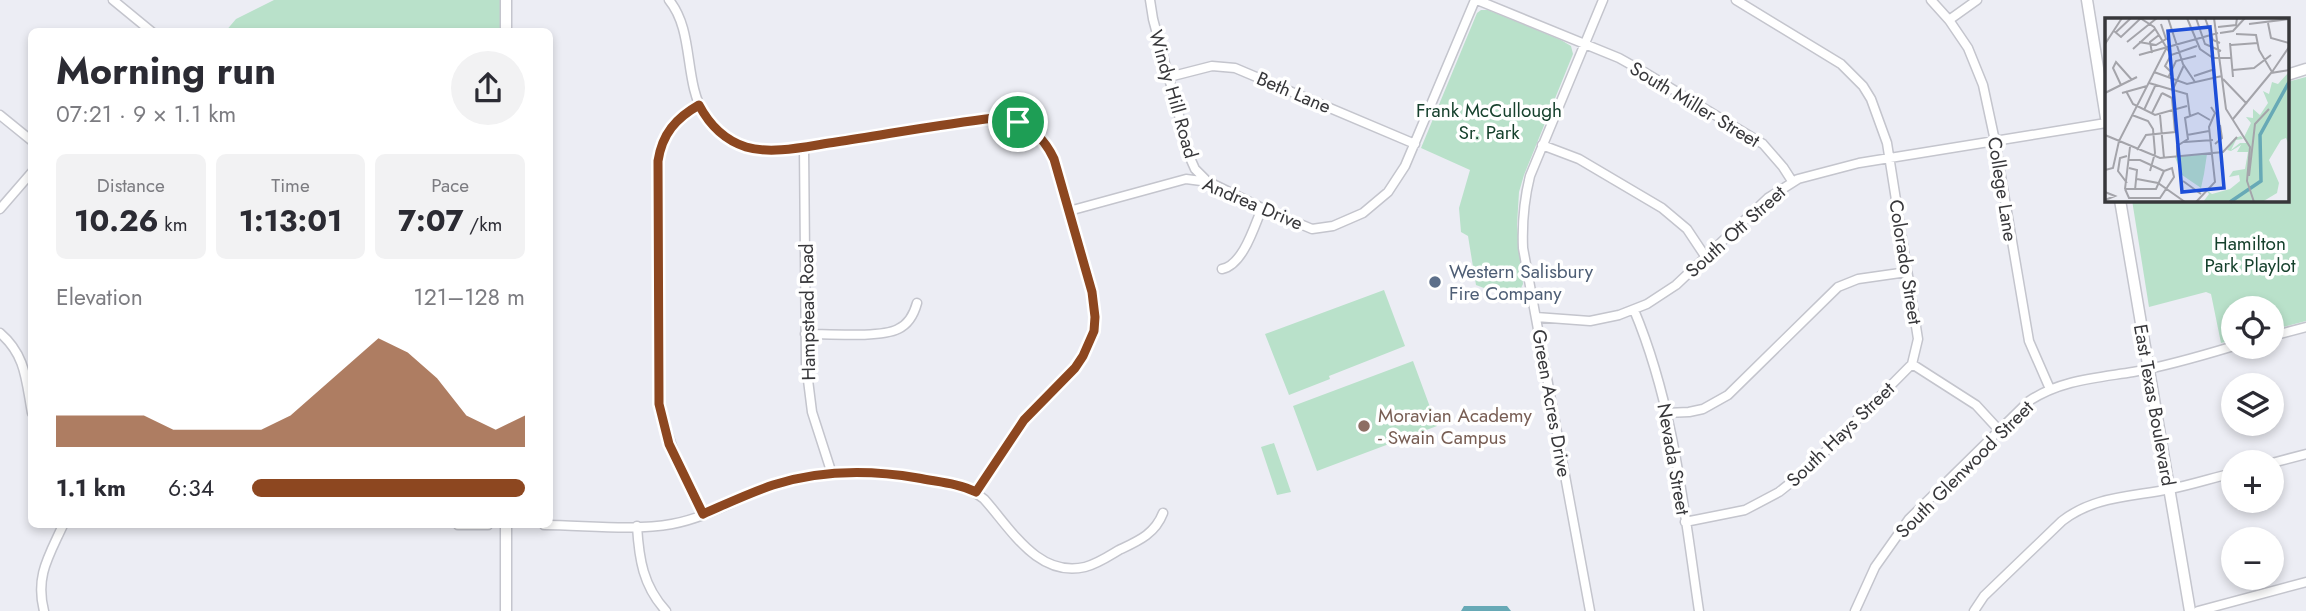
<!DOCTYPE html>
<meta charset="utf-8">
<style>
body{margin:0;font-family:Jost,sans-serif;background:#f2f2f3;color:#2b2b33;height:100vh;display:flex;flex-direction:column;font-size:26px;white-space:nowrap}
*{box-sizing:border-box;margin:0}
p{font-size:23px;color:#7c7c81}
.icon{flex:none;width:38px;height:38px;fill:none;stroke:currentColor;stroke-width:2;stroke-linecap:round;stroke-linejoin:round}
.map{position:relative;flex:1;overflow:hidden}
.sheet{position:absolute;left:28px;top:28px;width:525px;height:500px;display:flex;flex-direction:column;background:#fff;border-radius:10px;box-shadow:0 4px 10px #0003}
.sheet>*{flex:none}
.fabs{position:absolute;left:2221px;top:296px;display:grid;gap:14px}
.fabs a{display:grid;place-items:center;width:63px;height:63px;border-radius:50%;background:#fff;box-shadow:0 4px 10px #0003;font-size:35px}
.pin{position:absolute;display:grid;place-items:center;width:60px;height:60px;color:#fff;margin:-30px;border:4px solid #fff;border-radius:50%;box-shadow:0 2px 7px #0007}
.round{display:grid;place-items:center;flex:none;width:74px;height:74px;border-radius:37px;background:#f2f2f3}
.head{display:flex;align-items:center;justify-content:space-between;height:119px;padding:0 28px}
h1{font-size:38px;font-weight:700;line-height:52px}
.figures{display:grid;grid-template-columns:repeat(3,1fr);gap:10px;height:119px;padding:7px 28px}
.figures div{display:grid;align-content:center;border-radius:10px;background:#f2f2f3;text-align:center}
.figures b{font-size:30px;font-weight:700}
.figures small{font-size:19px;font-weight:400}
.figures p{font-size:19px}
.chart{height:196px;padding:14px 28px}
.chart p{display:flex;justify-content:space-between}
.chart svg{width:100%;height:126px;margin-top:7px;fill:#8d4720;opacity:.7}
ul{padding:0 28px;list-style:none;font-size:23px}
li{display:grid;grid-template-columns:112px 84px 1fr;align-items:center;height:52px}
li i{height:18px;border-radius:9px;background:#8d4720}
.map>svg:first-child{display:block}
.green{fill:#b9e1ca}
.water{fill:#67a9b6}
.lines{fill:none;stroke-linecap:round;stroke-linejoin:round}
.minor-casing{stroke:#c4c5cd;stroke-width:11}
.tertiary-casing{stroke:#c4c5cd;stroke-width:13}
.minor{stroke:#fff;stroke-width:8}
.tertiary{stroke:#fff;stroke-width:10}
.route-casing{stroke:#fff;stroke-width:14}
.route{stroke:#8d4720;stroke-width:9}
.service-dot{fill:#5c6f8a;stroke:#fff;stroke-width:2.5}
.education-dot{fill:#8d6e63;stroke:#fff;stroke-width:2.5}
.labels{text-anchor:middle;stroke-width:7;stroke-linejoin:round;paint-order:stroke}
.street-label{font-size:19px;fill:#37373a;stroke:#fff}
.park-label{font-size:19px;fill:#16412d;stroke:#fff}
.service-label{font-size:19px;fill:#4e5e75;stroke:#fff;text-anchor:start}
.education-label{font-size:19px;fill:#785e54;stroke:#fff;text-anchor:start}
.inset-river{fill:none;stroke:#67a9b6;stroke-width:3.5}
.inset-road{fill:none;stroke:#a4a4aa;stroke-width:2}
.view{fill:#1d4ed8;fill-opacity:0.15;stroke:#1d4ed8;stroke-width:3.5}
.inset-edge{fill:none;stroke:#37373a;stroke-width:3.5}
</style>
<div class="map">
<svg width="2306" height="611" viewBox="0 0 2306 611">
<rect width="100%" height="100%" fill="#ecedf4"/>
<path class="green" d="M274,0H502V31L225,32L236,19Z
M1481,10H1488L1561,40L1571,46L1573,54L1524,175L1519,192L1517,225L1523,284L1520,290L1505,296L1476,285L1468,236L1461,232L1459,208L1470,170L1421,148L1477,13Z
M2306,77V321L2272,330V308H2233V340L2221,343L2211,294L2206,292L2149,307L2132,200H2287V82Z
M1384,290L1405,346L1329,376L1330,379L1289,395L1265,334Z
M1413,361L1437,426L1317,471L1293,406Z
M1274,443L1291,492L1277,495L1261,447Z"/>
<path class="water" d="M1464,606H1507L1511,611H1461Z"/>
<g class="lines">
<g class="minor-casing">
<path id="minor" d="M113,0L152,32
M669,0C695,32 683,81 705,116C716,134 736,147 757,149C783,153 812,146 837,142C890,134 942,124 995,118C1023,120 1042,133 1054,159L1092,292L1095,317L1094,331L1083,357L1075,368L1024,420L976,492
M1150,0L1153,19L1191,160L1195,169L1205,179
M1477,0L1619,58L1644,72L1763,144L1783,167L1792,181
M1931,0L1949,20L1968,48L1983,85L1995,141L2029,341L2050,389
M1949,20L1977,0
M1169,77L1212,66L1235,68L1415,144
M699,105C676,118 663,134 658,161V384C661,432 682,471 703,514
M0,115L32,141
M1542,145L1579,159L1662,208L1687,229L1705,256
M804,146L806,364L812,412L832,474
M0,209L32,172
M1069,211L1186,179L1209,182L1262,208L1312,229L1333,226L1363,213L1388,192L1405,166L1475,0
M1222,269C1243,265 1254,227 1262,208
M1634,310C1674,405 1684,510 1699,611
M1536,317L1590,321L1619,315L1647,304L1676,285L1768,198L1798,179L1859,163L2106,123
M0,333C26,355 26,381 32,413
M805,334C827,334 881,338 898,329C909,324 914,314 917,303
M2272,336L2306,327
M1912,364L1976,405L1999,430
M1666,413L1689,412L1703,409L1728,395L1838,287L1858,279L1907,272
M2272,463L2306,454
M1685,522L1745,510L1779,492L1808,469L1912,364L1918,339L1887,143L1871,99L1863,86L1841,64L1736,0
M458,525H488
M544,525C584,525 633,531 672,524C706,518 739,498 771,486C822,468 878,471 930,480C950,484 968,486 984,499C1011,529 1038,578 1085,567C1097,564 1109,556 1119,550C1138,541 1155,534 1163,513
M637,526C639,559 643,586 666,611
M44,611C35,576 49,556 63,525
M1590,611L1523,248C1522,223 1524,200 1530,176L1603,0
M1855,611L1875,567L1909,519L2029,401C2061,380 2096,378 2133,372C2167,366 2201,356 2234,346
M1974,611L1984,596L2062,521C2094,496 2131,497 2170,489C2191,485 2212,478 2233,473
M2198,611L2306,582"/>
</g>
<g class="tertiary-casing">
<path id="tertiary" d="M2087,0L2106,118
M506,32V0
M2287,75L2306,69
M2120,200L2190,611
M506,611V525"/>
</g>
<use href="#minor" class="minor"/>
<use href="#tertiary" class="tertiary"/>
</g>
<g class="lines">
<g class="route-casing">
<path id="route" d="M699,105C709,124 724,140 746,147C773,155 808,146 836,142C889,134 942,124 995,118C1023,120 1042,133 1054,159L1092,292L1095,317L1094,331L1083,356L1075,368L1024,420L976,492C958,483 938,482 918,478C871,470 820,470 773,485C749,493 726,504 703,514L669,444L659,404L658,161C662,134 676,118 699,105Z"/>
</g>
<use href="#route" class="route"/>
</g>
<circle class="service-dot" cx="1435" cy="282" r="7"/>
<circle class="education-dot" cx="1364" cy="426" r="7"/>
<g class="labels">
<g class="street-label">
<text transform="translate(1294 92) rotate(23)" y="7">Beth Lane</text>
<text transform="translate(1174 94) rotate(74)" y="7">Windy Hill Road</text>
<text transform="translate(1695 104) rotate(31)" y="7">South Miller Street</text>
<text transform="translate(2003 189) rotate(81)" y="7">College Lane</text>
<text transform="translate(1253 203) rotate(23)" y="7">Andrea Drive</text>
<text transform="translate(1735 231) rotate(-42)" y="7">South Ott Street</text>
<text transform="translate(1906 262) rotate(81)" y="7">Colorado Street</text>
<text transform="translate(807 312) rotate(-91)" y="7">Hampstead Road</text>
<text transform="translate(1552 403) rotate(80)" y="7">Green Acres Drive</text>
<text transform="translate(2155 405) rotate(80)" y="7">East Texas Boulevard</text>
<text transform="translate(1840 434) rotate(-44)" y="7">South Hays Street</text>
<text transform="translate(1674 459) rotate(80)" y="7">Nevada Street</text>
<text transform="translate(1964 469) rotate(-45)" y="7">South Glenwood Street</text>
</g>
<g class="park-label">
<text x="1489" y="117">Frank McCullough<tspan x="1489" dy="22">Sr. Park</tspan></text>
<text x="2250" y="250">Hamilton<tspan x="2250" dy="22">Park Playlot</tspan></text>
</g>
<g class="service-label">
<text x="1449" y="278">Western Salisbury<tspan x="1449" dy="22">Fire Company</tspan></text>
</g>
<g class="education-label">
<text x="1378" y="422">Moravian Academy<tspan x="1378" dy="22">- Swain Campus</tspan></text>
</g>
</g>
<g transform="translate(2105 18)">
<rect width="184" height="184" fill="#ecedf4"/>
<path d="M184,54V127L181,120L176,122L164,142L174,165L172,175L157,184H98L104,176L101,172L107,176L125,171L135,163L134,157L124,159L128,153L140,151L143,134H132L136,127L126,133L122,132L130,120L136,118L138,121L131,122L126,132L135,125H142L139,119L146,105L141,99L148,100V91L155,97L163,85L158,73L164,76L167,64L173,66ZM102,136L99,156L96,170L77,157L70,139Z" fill="#b9e1ca"/>
<path class="inset-river" d="M125,184L156,163L155,117L184,64"/>
<path class="inset-road" d="M35,0L49,9L66,37M63,0L78,46L90,64M82,0L95,31L108,40H127M91,0L100,26L116,33M100,0L108,22L115,25M109,0L121,91L145,129L142,163L149,184M163,5L166,20L184,25M144,6L184,1M113,9L131,7L132,0M9,13L16,19L36,0M10,15L26,0M115,15L128,13L140,0M131,16L151,17L154,32L167,54L184,29M22,24L52,0M34,24L51,27L61,21L56,6M125,25L128,59M0,26L17,0M126,27L153,25M28,31L50,11M47,35L45,24L54,17M34,37L113,15M128,52L149,50L166,37M49,54L82,66L117,58M66,54L60,48L66,37L92,28M89,58L110,51M63,60L71,43L91,38M118,61L142,86M44,65L82,76L85,98M16,67L8,50L11,44L27,62M68,71L79,47M21,73L28,86L50,97L82,88M0,75L32,59M17,75L42,68M39,92L51,66M47,95L57,75M27,97L43,103L48,111L50,135L45,153M55,97L59,140M128,101L166,55L184,52M0,117L55,140L118,134L132,119M82,117L104,113M80,124L108,122M110,126L117,120L115,107M32,132L41,117L70,114L67,80L57,75M72,138V128L83,121L80,100L93,95L105,102M23,142H35L59,153M24,150L32,152L30,172M0,152L8,150L14,123L62,29M144,158L150,106L164,91M32,161L53,165L80,184M78,163L96,176M22,165L13,153L15,140L22,138M20,171L24,180H55L69,159L67,150L59,153M20,171H51L59,153M20,171L25,129M0,174L10,178L0,182M91,184L110,164L104,109L110,95L106,89"/>
<path class="view" d="M105,9L119,170L77,174L63,13Z"/>
<rect width="184" height="184" class="inset-edge"/>
</g>
</svg>
<div class="fabs">
<a><svg class="icon" aria-label="locate" viewBox="0 0 24 24"><circle cx="12" cy="12" r="6"/><path d="M12 2v4M12 18v4M2 12h4M18 12h4"/></svg></a>
<a><svg class="icon" aria-label="layers" viewBox="0 0 24 24"><path d="M12 4l9 5-9 5-9-5zM3 14l9 5 9-5"/></svg></a>
<a>+</a>
<a>−</a>
</div>
<div class="pin" style="left:1018px;top:122px;background:#1e9e55"><svg class="icon" aria-label="arrive" viewBox="0 0 24 24"><path d="M6 21V4h12l-3 4 3 4H6"/></svg></div>
<section class="sheet">
<div class="head"><div><h1>Morning run</h1><p>07:21 · 9 × 1.1 km</p></div><a class="round"><svg class="icon" aria-label="share" viewBox="0 0 24 24"><path d="M12 15V3M7 8l5-5 5 5M5 13v7h14v-7"/></svg></a></div>
<div class="figures">
<div><p>Distance</p><b>10.26<small> km</small></b></div>
<div><p>Time</p><b>1:13:01</b></div>
<div><p>Pace</p><b>7:07<small> /km</small></b></div>
</div>
<div class="chart"><p><span>Elevation</span>121–128 m</p>
<svg viewBox="0 0 160 44" preserveAspectRatio="none"><path d="M0 44V33L10 33L20 33L30 33L40 38L50 38L60 38L70 38L80 33L90 24L100 15L110 6L120 11L130 20L140 33L150 38L160 33V44z"/></svg>
</div>
<ul>
<li><b>1.1 km</b>6:34<i style="width:100%"></i></li>
</ul>
</section>
</div>
